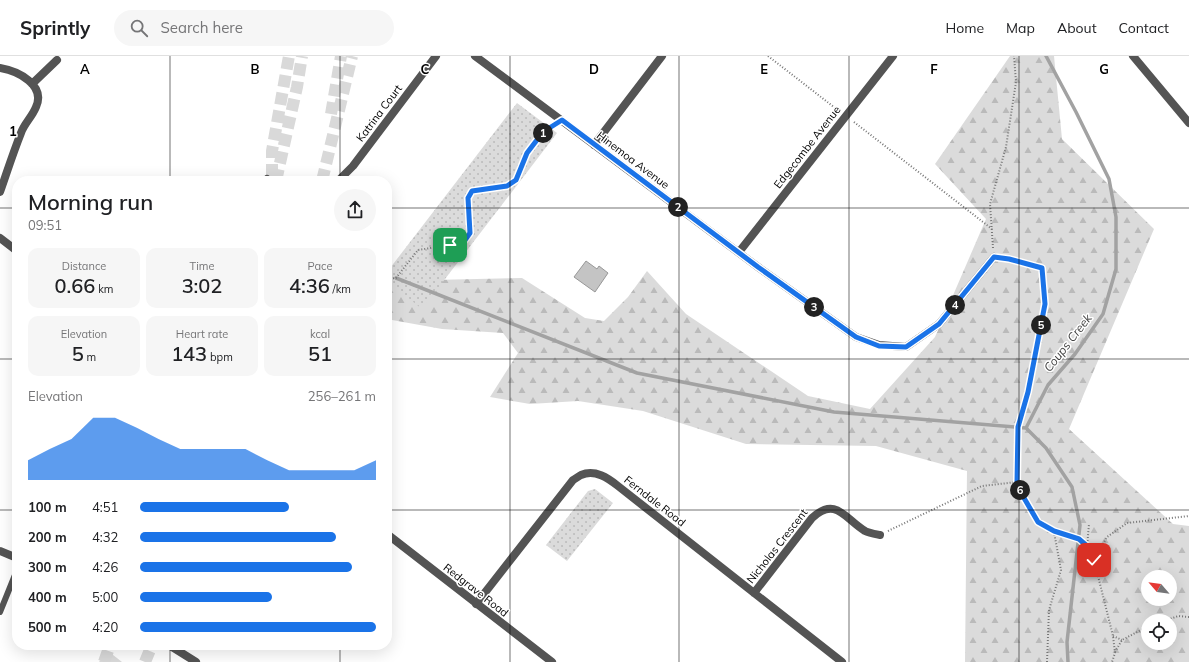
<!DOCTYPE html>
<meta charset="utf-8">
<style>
body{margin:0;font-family:Mulish,sans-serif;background:#f6f6f6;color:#202124;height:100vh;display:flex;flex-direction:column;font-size:15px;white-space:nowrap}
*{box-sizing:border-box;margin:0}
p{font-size:13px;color:#757577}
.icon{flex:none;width:22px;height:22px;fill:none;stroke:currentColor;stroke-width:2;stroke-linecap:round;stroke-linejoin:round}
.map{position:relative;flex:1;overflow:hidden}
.details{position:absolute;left:12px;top:120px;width:380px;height:474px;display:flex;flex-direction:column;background:#fff;border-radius:16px;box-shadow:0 4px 16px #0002}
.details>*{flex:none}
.needle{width:26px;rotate:298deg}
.fabs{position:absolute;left:1141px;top:514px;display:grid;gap:8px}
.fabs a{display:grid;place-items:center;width:36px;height:36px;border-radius:50%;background:#fff;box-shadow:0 4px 16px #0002;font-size:20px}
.pin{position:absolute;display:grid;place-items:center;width:34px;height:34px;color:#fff;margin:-17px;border-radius:8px;box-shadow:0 2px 6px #0006}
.km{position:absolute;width:20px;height:20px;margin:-10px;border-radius:50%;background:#222;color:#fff;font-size:11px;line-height:20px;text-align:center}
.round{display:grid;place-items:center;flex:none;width:42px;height:42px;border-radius:21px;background:#f6f6f6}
.head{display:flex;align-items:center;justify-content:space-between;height:68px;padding:0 16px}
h1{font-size:22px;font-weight:600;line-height:30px}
.figures{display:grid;grid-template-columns:repeat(3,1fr);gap:6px;height:68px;padding:4px 16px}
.figures div{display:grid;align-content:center;border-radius:10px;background:#f6f6f6;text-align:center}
.figures b{font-size:20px;font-weight:600}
.figures small{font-size:11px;font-weight:400}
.figures p{font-size:11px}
.chart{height:112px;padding:8px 16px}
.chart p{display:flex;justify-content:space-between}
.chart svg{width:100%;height:72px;margin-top:4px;fill:#1a73e8;opacity:.7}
ul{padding:0 16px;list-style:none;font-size:13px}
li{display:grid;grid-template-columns:64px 48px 1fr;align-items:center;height:30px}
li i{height:10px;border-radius:5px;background:#1a73e8}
header{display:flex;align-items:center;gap:24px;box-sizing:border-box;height:56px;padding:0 20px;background:#fff;border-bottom:1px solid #e0e0e0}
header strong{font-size:19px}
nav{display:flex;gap:22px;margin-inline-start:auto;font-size:14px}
.search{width:280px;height:36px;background:#f6f6f6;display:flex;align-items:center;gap:10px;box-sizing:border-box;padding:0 14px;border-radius:22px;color:#757577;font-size:15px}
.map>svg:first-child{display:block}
.grass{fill:#dbdbdb}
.forest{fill:url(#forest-firs);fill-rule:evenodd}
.park{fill:url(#park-dots)}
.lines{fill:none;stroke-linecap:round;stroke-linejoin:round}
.stream{stroke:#a2a2a2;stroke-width:3.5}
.building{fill:#c4c4c4;stroke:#989898}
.motorway-tunnel{stroke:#d9d9d9;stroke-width:12;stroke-dasharray:12 6;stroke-linecap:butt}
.path{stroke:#767676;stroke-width:2;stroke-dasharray:1 2;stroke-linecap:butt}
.service{stroke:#545454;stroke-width:6}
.minor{stroke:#545454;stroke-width:8}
.route-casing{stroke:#fff;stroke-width:8}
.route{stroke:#1a73e8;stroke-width:5}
.grid{fill:none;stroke:#000;stroke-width:1;stroke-opacity:0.55}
.labels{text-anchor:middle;stroke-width:3;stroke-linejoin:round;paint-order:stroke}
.street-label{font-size:11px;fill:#000;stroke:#fff}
.water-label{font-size:12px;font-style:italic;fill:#434343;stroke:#fff}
.grid-label{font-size:13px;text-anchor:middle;font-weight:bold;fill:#000;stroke:#fff;stroke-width:3;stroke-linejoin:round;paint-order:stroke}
</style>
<header>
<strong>Sprintly</strong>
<div class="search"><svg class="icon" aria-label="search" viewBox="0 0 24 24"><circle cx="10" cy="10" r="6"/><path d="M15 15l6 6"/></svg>Search here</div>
<nav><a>Home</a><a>Map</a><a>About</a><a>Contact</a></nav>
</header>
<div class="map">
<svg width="1189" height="606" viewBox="0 0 1189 606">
<defs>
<pattern id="forest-firs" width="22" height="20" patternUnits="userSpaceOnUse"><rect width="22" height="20" fill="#dbdbdb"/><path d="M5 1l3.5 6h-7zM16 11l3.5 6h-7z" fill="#bababa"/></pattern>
<pattern id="park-dots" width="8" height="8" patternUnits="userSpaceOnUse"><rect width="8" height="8" fill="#dbdbdb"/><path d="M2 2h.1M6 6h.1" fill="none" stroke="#bababa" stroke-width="1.8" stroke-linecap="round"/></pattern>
</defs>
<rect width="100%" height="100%" fill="#fff"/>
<path class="grass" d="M108,595L122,606H99Z"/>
<path class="forest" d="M1010,0H1054L1062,83L1154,173L1069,373L1173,468L1189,470V606H965L967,415L876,390L746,388L643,355L578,345L530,348L490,341L518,297L503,277L442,273L392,264L387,239V225L522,222L585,262L604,265L628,241L647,215L686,258L808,340L870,353L935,281L986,163L935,108ZM1148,521H1170V543H1148ZM1148,565H1170V587H1148Z"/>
<path class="park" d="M517,47L557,77L422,253L387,225V216Z
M595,433L613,447L567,505L546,489L588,435Z"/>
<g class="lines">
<path class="stream" d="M1046,0L1076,56L1109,123L1116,161V213L1103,258L1075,298L1048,329L1026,372L1046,392L1072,431L1080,469L1067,586L1068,606
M396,222L637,317L834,356L1026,372"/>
</g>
<path class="building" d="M586,205L597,213L599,210L608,217L595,236L574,221Z"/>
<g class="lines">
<path class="motorway-tunnel" d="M331,58L341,0
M272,120V95L289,0
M276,125L297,31L302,0
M322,125L352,0
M104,606L110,589
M145,606L152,589"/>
<path class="path" d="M768,0L839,55
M854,66L992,173
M993,192L990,148L1006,91L1016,26L1014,0
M1003,202L1042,212L1045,248L1028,336L1018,371L1017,426L1023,442L1038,466L1054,475L1079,483L1087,491L1094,504L1113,580L1115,597L1112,606
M387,223L396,222L418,194L450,189L465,185L470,177L468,142L472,135L507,129L516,124L527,97L543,76L554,69
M888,475L982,430L1017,426
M1087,491L1089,468
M1094,504L1107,481L1127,467L1189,460
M1165,565L1178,560L1189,561
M1113,580L1122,584
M1115,596L1122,584L1141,574L1148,571
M1047,606L1049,554L1061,514L1054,476"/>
<path class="service" d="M0,556L17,514"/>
<path class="minor" d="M475,0L758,211L856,281L879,289L906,291L939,268L994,201
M1133,0L1189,67
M0,12C18,15 46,29 36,51C32,61 24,68 21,77C13,97 7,116 0,136
M32,28L57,4
M594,89L662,0
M267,123L269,125
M338,125L353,110L436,0
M0,182L17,195
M739,196L893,0
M387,478L552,606
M0,495L17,502
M754,537L812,462C836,440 845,463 865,475C869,477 875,478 880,479
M476,548L573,424C575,423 579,420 581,419C595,413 608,422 618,430L842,606
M169,589L196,606"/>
</g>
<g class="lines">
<g class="route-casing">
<path id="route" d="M450,189L465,184L470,177L468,142L472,135L507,130L516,124L527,97L543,76L562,64L758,211L856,281L879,290L906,291L939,268L994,201L1009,203L1042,212L1045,248L1028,336L1018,371L1017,426L1024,442L1038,466L1054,475L1079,483L1087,490L1094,504"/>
</g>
<use href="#route" class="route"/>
</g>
<path class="grid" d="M170,0V125M340,0V125M510,0V606M679,0V606M849,0V606M1019,0V606M0,152H17M387,152H1189M0,303H17M387,303H1189M0,454H17M387,454H1189M170,589V606M340,589V606"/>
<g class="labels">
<g class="street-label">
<text transform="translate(379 57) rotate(-53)" y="4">Katrina Court</text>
<text transform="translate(807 91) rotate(-52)" y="4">Edgecombe Avenue</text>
<text transform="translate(633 104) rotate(37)" y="4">Hinemoa Avenue</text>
<text transform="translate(655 445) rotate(38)" y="4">Ferndale Road</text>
<text transform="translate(777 490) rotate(-52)" y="4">Nicholas Crescent</text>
<text transform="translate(476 534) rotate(38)" y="4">Redgrave Road</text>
</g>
<g class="water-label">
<text transform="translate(1068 287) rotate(-52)" y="4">Coups Creek</text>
</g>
</g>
<g class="grid-label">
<text x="85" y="18">A</text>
<text x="255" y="18">B</text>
<text x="425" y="18">C</text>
<text x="594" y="18">D</text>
<text x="764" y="18">E</text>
<text x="934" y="18">F</text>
<text x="1104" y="18">G</text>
<text x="13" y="80">1</text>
</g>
</svg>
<div class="fabs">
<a><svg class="needle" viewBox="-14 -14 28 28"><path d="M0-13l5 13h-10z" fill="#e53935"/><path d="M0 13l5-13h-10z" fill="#757577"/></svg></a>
<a><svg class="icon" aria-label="locate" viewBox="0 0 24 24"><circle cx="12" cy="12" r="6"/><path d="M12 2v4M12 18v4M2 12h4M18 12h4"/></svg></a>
</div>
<div class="pin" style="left:450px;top:189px;background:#1e9e55"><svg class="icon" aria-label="arrive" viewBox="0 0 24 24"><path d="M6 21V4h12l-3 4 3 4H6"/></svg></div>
<div class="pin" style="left:1094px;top:504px;background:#d93025"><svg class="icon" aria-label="check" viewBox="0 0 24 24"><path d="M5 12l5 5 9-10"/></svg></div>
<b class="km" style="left:543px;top:77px">1</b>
<b class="km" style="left:678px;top:151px">2</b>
<b class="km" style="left:814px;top:251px">3</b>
<b class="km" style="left:955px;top:249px">4</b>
<b class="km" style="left:1041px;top:269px">5</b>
<b class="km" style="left:1020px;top:434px">6</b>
<section class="details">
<div class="head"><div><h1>Morning run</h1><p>09:51</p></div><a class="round"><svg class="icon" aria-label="share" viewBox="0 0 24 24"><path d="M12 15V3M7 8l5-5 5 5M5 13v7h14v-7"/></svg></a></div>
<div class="figures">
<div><p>Distance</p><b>0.66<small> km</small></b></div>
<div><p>Time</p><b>3:02</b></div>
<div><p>Pace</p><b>4:36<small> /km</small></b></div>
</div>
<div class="figures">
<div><p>Elevation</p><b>5<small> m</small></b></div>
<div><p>Heart rate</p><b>143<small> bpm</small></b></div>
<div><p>kcal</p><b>51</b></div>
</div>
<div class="chart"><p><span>Elevation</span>256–261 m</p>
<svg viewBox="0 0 160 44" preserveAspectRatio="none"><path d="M0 44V32L10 25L20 19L30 6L40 6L50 12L60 19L70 25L80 25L90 25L100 25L110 32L120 38L130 38L140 38L150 38L160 32V44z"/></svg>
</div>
<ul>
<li><b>100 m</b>4:51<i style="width:63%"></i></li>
<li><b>200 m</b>4:32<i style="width:83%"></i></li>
<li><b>300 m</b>4:26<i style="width:90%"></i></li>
<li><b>400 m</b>5:00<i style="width:56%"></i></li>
<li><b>500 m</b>4:20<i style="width:100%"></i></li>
</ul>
</section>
</div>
